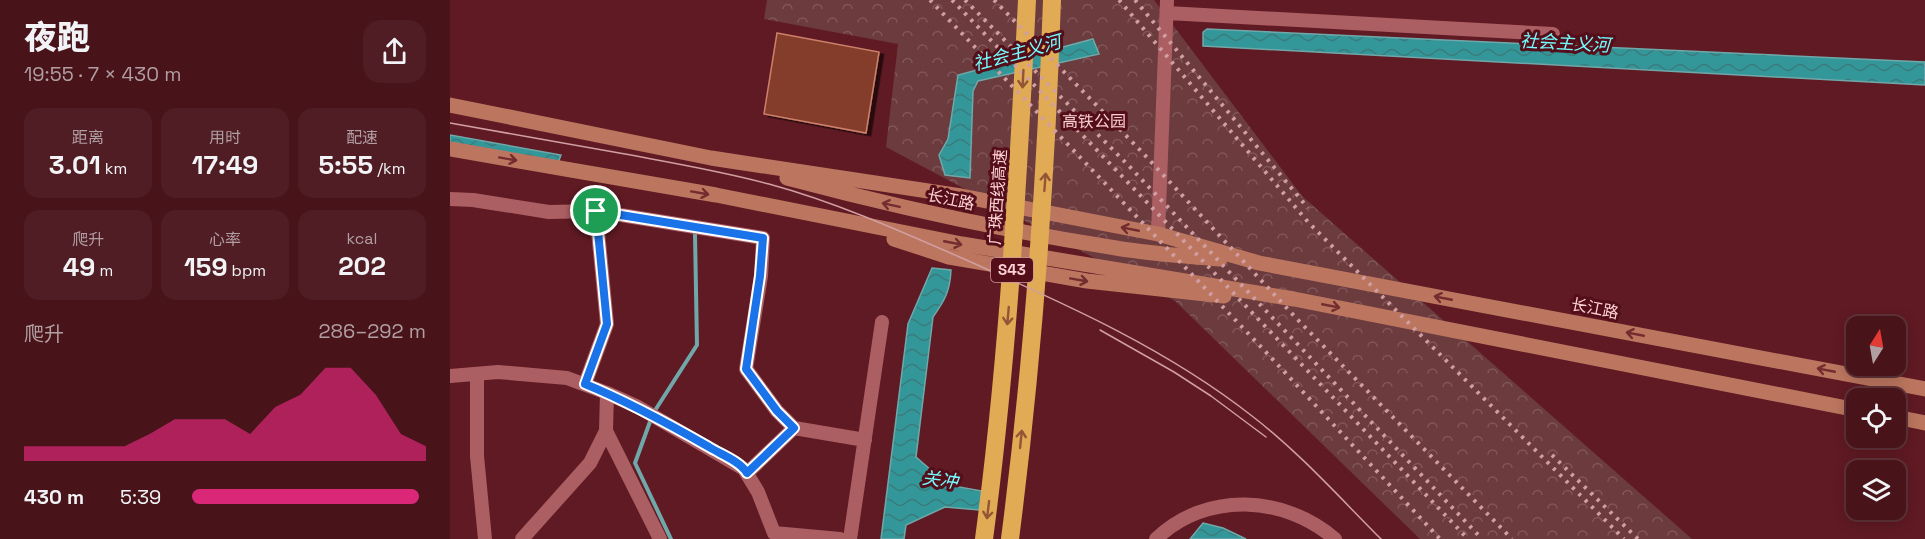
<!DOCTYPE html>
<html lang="zh">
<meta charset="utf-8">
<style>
body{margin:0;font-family:"Space Grotesk","Noto Sans SC",sans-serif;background:#4f1d23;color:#f1f3f6;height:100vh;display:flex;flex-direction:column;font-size:22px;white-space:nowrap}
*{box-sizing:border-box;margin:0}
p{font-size:20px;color:#b19ea2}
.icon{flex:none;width:33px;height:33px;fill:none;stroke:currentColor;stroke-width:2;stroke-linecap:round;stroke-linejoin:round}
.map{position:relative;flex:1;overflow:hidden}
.drawer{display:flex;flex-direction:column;background:#48141a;width:450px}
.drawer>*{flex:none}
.needle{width:39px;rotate:11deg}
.fabs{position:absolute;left:1396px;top:316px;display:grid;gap:12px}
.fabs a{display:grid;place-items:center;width:60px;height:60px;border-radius:12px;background:#48141a;box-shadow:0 3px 15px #0003,0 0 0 2px #603339;font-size:30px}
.pin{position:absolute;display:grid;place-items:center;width:51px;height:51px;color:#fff;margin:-26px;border:3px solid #fff;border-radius:50%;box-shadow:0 2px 6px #0007}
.round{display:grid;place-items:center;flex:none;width:63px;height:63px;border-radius:18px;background:#4f1d23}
.head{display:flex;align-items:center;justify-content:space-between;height:102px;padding:0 24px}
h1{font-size:33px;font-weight:800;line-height:45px}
.metrics{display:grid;grid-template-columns:repeat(3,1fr);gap:9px;height:102px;padding:6px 24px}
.metrics div{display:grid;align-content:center;border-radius:15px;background:#4f1d23;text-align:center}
.metrics b{font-size:26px;font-weight:800}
.metrics small{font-size:16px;font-weight:400}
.metrics p{font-size:16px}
.chart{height:168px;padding:12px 24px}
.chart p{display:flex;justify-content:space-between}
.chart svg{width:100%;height:108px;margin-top:6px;fill:#db2777;opacity:.7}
ul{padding:0 24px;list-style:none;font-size:20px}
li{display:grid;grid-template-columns:96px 72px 1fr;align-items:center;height:45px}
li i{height:15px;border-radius:8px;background:#db2777}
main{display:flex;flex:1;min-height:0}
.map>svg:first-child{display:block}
.forest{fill:url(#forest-crowns)}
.water{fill:url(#water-waves);stroke:#70a8aa;stroke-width:1.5}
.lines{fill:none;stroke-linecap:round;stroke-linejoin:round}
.stream{stroke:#70a8aa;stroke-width:4}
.building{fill:#833e2a;stroke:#cd816b;stroke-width:1.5;filter:url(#shadow)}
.street{stroke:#ac5f63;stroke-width:14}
.secondary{stroke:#bc765f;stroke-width:15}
.highway{stroke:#e1ab55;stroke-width:18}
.tram{stroke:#d19ea1;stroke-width:1.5}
.rail{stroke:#d19ea1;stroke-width:4;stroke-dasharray:3 6;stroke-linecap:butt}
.oneway{stroke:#935535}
.oneway2{stroke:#732d2f}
.route-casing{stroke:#fff;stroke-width:12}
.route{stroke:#1a73e8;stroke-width:8}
.labels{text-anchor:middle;stroke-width:6;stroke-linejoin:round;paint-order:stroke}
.shield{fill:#540e1a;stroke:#cb979c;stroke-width:1.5}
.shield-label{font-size:15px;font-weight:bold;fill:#fed2d3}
.park-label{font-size:16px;fill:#f8cecf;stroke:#540e1a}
.street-label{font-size:16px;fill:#fed2d3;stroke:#540e1a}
.water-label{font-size:18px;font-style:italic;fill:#73fdff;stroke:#540e1a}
</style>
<main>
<section class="drawer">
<div class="head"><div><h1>夜跑</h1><p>19:55 · 7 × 430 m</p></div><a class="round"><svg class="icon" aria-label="share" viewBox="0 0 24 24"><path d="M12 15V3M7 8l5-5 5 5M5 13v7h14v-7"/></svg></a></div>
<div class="metrics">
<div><p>距离</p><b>3.01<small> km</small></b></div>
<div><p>用时</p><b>17:49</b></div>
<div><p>配速</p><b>5:55<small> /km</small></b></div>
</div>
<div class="metrics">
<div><p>爬升</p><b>49<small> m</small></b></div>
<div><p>心率</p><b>159<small> bpm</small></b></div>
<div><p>kcal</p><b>202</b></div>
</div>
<div class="chart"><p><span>爬升</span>286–292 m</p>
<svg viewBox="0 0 160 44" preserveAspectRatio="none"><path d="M0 44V38L10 38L20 38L30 38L40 38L50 33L60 27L70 27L80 27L90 33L100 22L110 17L120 6L130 6L140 17L150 33L160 38V44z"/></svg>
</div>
<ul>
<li><b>430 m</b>5:39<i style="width:97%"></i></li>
</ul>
</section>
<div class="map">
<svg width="1475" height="539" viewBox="0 0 1475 539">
<defs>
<pattern id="forest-crowns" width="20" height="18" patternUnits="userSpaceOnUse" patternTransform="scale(1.5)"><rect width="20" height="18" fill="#6b3b3e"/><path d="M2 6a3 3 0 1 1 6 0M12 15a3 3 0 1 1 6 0" fill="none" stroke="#815659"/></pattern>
<pattern id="water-waves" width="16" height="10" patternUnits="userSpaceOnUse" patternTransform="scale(1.5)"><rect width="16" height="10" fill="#339698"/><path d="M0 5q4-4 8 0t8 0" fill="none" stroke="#3a7c7d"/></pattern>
<filter id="shadow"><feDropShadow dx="4.5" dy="2.5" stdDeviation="0" flood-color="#0009"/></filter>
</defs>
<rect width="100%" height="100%" fill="#601a23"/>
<path class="forest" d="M317,0H704L852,196L1242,539H970L725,301L436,147L448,44L314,19Z"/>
<path class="water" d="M757,29L1475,62V85L753,46V32Z
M643,39L649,54L528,81L523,91L520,178L495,175L489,155L498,139L508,75Z
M0,135L111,155L108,163L0,144Z
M482,268L501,270C500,291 495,300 483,317L466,457L498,485L532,491L529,510L495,507L456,525L454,539H431L458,324Z
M753,523L773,528L796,539H740Z"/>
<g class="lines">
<path class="stream" d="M204,412L247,345L245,234
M201,419L185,463L221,539"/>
</g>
<path class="building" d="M327,33L429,52L416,133L314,114Z"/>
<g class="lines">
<path class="street" d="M717,13L1103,34
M0,199L23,200L99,212L146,211L313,238L311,276L296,369L327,411L344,428L415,440
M708,234L717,0
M27,374V456L35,539
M0,376L48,372L117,378L157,393L188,407L294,469L308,492L324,533L390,539
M135,384L157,324L146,211
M156,431L210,539
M297,473L344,428
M72,539L140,463L156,431L157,393
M400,539L432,322
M706,539C756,491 834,495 885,539"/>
<path class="secondary" d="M0,105L261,158L511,196L708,234L809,263L1475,389
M0,149L266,195L512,244L844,299L1407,410
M337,178C446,207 555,231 666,248C701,254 736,256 770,259
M444,239L499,257L637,281L774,296
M1446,417L1475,423"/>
<path class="highway" d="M534,539C558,359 568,181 577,0
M560,539C583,360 596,180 602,0"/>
<path class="tram" d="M0,123C58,133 117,144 175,154C223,163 271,171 319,184C389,203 457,234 523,263C620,306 718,350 802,416C849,452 889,497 931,539
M650,330L724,372L761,396L816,437"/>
<path class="rail" d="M480,0L814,350L990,539
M502,0L669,173L1018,539
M515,0L678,165L1032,539
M544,0L691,151L847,319L1062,539
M669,0L858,222L1174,539
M685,0L858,208
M1102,455L1188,539"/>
</g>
<defs><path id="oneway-shaft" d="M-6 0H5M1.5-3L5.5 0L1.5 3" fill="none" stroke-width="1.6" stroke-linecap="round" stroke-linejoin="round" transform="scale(1.5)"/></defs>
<g class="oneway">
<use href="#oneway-shaft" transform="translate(573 79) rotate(93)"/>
<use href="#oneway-shaft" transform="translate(595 182) rotate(-86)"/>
<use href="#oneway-shaft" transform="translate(558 316) rotate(95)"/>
<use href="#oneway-shaft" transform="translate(571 439) rotate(-84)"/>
<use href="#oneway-shaft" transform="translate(538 510) rotate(97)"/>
</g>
<g class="oneway2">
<use href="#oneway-shaft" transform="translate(58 159) rotate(10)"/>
<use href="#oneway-shaft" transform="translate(250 193) rotate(10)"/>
<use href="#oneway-shaft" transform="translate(441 205) rotate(-168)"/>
<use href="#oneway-shaft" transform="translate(680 229) rotate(-169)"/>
<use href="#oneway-shaft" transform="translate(503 243) rotate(11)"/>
<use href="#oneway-shaft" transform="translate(629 280) rotate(10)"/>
<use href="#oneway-shaft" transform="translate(993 298) rotate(-169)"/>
<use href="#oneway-shaft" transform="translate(881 306) rotate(11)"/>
<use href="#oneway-shaft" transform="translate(1185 334) rotate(-169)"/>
<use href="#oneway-shaft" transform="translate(1376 370) rotate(-169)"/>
</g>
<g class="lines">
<g class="route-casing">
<path id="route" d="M146,211L313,238L310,276L296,369L327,411L344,428L297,473C290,461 270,454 259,447C219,424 179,402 135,384L157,324Z"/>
</g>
<use href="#route" class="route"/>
</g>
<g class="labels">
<rect class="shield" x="541" y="258" width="42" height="24" rx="4.5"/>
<g class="shield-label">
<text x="562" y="275">S43</text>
</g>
<g class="park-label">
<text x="644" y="127">高铁公园</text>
</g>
<g class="street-label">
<text transform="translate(547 197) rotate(-86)" y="6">广珠西线高速</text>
<text transform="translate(501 199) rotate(12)" y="6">长江路</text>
<text transform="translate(1145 308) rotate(11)" y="6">长江路</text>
</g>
<g class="water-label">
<text transform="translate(1115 43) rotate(3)" y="6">社会主义河</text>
<text transform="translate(567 53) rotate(-15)" y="6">社会主义河</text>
<text transform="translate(490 480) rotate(7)" y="6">关冲</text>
</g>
</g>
</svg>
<div class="fabs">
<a><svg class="needle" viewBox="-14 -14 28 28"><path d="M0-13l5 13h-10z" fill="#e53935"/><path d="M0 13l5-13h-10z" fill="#b19ea2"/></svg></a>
<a><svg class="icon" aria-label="locate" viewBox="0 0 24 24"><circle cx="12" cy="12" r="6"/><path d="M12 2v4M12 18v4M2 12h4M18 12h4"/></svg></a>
<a><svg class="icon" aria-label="layers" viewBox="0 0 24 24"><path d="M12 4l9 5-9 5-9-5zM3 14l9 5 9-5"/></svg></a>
</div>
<div class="pin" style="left:146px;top:211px;background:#1e9e55"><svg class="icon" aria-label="arrive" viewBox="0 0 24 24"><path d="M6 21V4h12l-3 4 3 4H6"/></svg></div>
</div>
</main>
